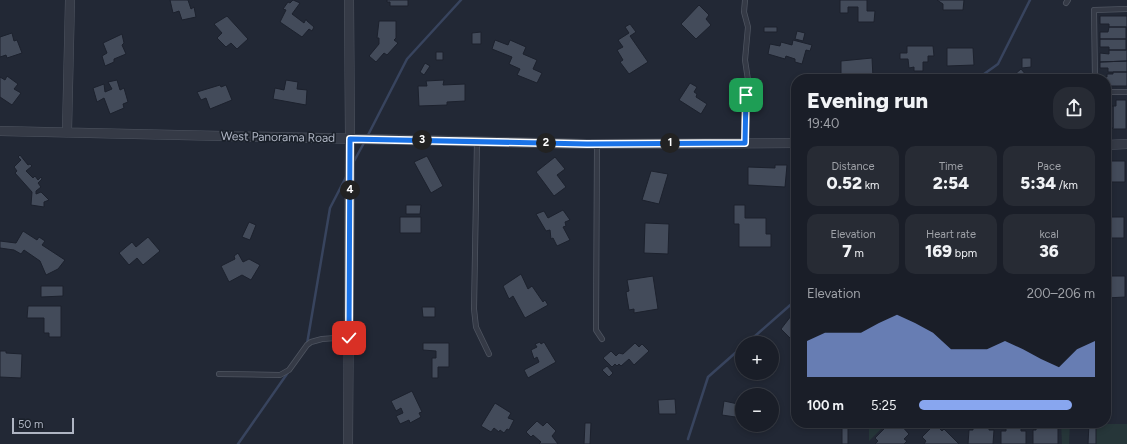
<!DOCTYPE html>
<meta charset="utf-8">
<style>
body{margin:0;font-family:Figtree,sans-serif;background:#272b34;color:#f1f3f6;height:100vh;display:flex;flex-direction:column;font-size:15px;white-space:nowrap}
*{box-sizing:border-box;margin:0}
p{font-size:13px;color:#9fa2a8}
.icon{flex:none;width:22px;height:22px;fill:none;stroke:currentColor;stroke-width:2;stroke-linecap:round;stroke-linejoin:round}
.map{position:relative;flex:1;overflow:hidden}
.drawer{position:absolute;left:791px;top:74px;width:320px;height:354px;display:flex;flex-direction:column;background:#1a1e28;border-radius:16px;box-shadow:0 2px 6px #0003,0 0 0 1px #383c45}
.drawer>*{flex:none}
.buttons{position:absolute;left:735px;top:336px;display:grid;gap:8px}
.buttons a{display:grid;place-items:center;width:44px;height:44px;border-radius:50%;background:#1a1e28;box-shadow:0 2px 6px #0003,0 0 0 1px #383c45;font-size:20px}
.scale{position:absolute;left:12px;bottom:10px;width:62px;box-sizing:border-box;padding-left:4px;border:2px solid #afb5c3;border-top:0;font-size:11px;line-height:14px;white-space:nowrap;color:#afb5c3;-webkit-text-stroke:3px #1a202a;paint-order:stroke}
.pin{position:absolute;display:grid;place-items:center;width:34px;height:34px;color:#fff;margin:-17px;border-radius:8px;box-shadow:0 2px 6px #0006}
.km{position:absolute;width:20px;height:20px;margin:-10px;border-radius:50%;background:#222;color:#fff;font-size:11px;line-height:20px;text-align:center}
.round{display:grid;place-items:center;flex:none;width:42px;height:42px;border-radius:16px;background:#272b34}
.head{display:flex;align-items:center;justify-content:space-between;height:68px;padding:0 16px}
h1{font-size:22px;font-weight:800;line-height:30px}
.figures{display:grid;grid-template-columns:repeat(3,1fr);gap:6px;height:68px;padding:4px 16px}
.figures div{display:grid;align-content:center;border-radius:10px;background:#272b34;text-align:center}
.figures b{font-size:17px;font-weight:800}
.figures small{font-size:11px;font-weight:400}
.figures p{font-size:11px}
.chart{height:112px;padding:8px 16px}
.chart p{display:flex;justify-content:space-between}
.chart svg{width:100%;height:72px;margin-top:4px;fill:#88a6ef;opacity:.7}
ul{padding:0 16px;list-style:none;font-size:13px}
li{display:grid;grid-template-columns:64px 48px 1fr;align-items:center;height:30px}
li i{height:10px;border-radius:5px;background:#88a6ef}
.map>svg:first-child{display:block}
.green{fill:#263639}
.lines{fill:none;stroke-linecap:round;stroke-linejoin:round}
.stream{stroke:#38445e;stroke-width:2.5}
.building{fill:#434b5a;stroke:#1c212d}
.service-casing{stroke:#4f5561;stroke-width:6}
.minor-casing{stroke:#4f5561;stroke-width:10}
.service{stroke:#353a46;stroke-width:4.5}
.minor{stroke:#353a46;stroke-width:9}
.route-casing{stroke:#fff;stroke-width:8}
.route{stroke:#1a73e8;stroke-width:5}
.labels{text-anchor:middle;stroke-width:3.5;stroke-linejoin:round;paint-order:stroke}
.street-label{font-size:12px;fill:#afb5c3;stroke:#1a202a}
</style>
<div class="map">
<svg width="1127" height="444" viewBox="0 0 1127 444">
<rect width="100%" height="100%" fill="#222835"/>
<path class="green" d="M869,423H887L869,441Z
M1061,423H1070L1069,444H1062Z
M1096,424H1127V444H1096Z"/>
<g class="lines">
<path class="stream" d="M977,79L998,64L1030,0
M367,137L407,59L461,0
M353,163L365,141
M747,343L796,300
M307,344L330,208L346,177
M688,439L708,377L742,347
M238,444L289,371"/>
</g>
<path class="building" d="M170,0H188L191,9L194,7L196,17L182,20L179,11L173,13Z
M293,0L300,3L292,14L304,23L306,19L307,21L314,27L312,31L309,29L302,37L280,22L286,10L283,9L288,2L290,3Z
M387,0H408V6H390V2H387Z
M840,0H867V11H875L874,22H858V7H848V13H840Z
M937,0H964L963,10H943V4Z
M699,5L709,15L706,19L711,25L696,39L681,24Z
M227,16L248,39L237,49L231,43L226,47L217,38L222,33L214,24Z
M1100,16H1127V27H1109V24H1100Z
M379,21H396V38L394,40L398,43L387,55L384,53L376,62L369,56L379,44V38H377Z
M630,24L636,32L630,36L648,62L629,74L620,62L623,60L617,50L623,47L618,40L629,33L625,27Z
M764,27H777V32H764Z
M1109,27H1126V39H1100V32H1108Z
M797,31L805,33L803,41L795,39Z
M481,32V44H472V33Z
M12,33L14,41L17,40L22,53L7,58L6,55L0,57V37Z
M122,34L124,43L122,45L126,54L114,59V62L105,66L102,56L107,53L103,43Z
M1100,39H1126V50H1109V47H1100Z
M495,40L508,45L510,40L526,47L523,54L537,60L533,69L542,73L537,83L517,75L520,69L509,64L512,57L492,49Z
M793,40L812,45L810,51L806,50L802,64L795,62V59L786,56L785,59L768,54L770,44L780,46L781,42L792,45Z
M907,46H933L934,56H928V62H923V71H914V67L909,68L908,59H900V53H907Z
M947,48H973L974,65L947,66Z
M1109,50H1127V61L1100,62V53L1109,54Z
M436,52H443V60H436Z
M872,58L873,78H841V61Z
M1022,58H1031V67L1022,68Z
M1127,61V72H1108V68H1100V62Z
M425,63L430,66L424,75L420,72Z
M1021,69L1027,76L1023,79H1018L1014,75Z
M1113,72H1127V86H1106V79H1101V77H1107V74H1113Z
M7,76L18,84L14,89L21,93L12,105L0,97V77L5,80Z
M117,80L120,90L124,88L128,102L123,104L124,108L110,114L104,98L97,102L93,88L104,84L105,92L112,89L108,82Z
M286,80L298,82L297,89L307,90L306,105L273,99L275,88L284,90Z
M444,80L443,85L465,84V101L447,102V105L419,106L418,86H427L426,81Z
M690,83L697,87L694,92L697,94L696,97L707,104L701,114L679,100Z
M220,85L221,87L226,85L232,100L210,109L206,98L201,100L197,92Z
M1106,100H1110V106H1113V128H1106Z
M1116,100H1126V129H1113V106H1116Z
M20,155L28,165L30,164L32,166L26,171L33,178L35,176L38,180L41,177L42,179L38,183L41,187L36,191V194L41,192L49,200L44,202V207L31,205L32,192L15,173L17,171L14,167L21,160L18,157Z
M427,156L443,186L431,193L414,162Z
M555,157L565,169L557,175L566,187L554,196L536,172Z
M1106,161H1125V182H1106Z
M775,165H787L785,187L748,185V167L775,168Z
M651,171L668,174L659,204L642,200Z
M406,205H421L420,214H406Z
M734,205H745V218H766V234H771V247H739V224H734Z
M563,210L570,220L565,222L566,226L563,227L570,240L557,246L553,238L551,239L550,230L546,231L536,214L544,211L548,218Z
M400,217H421V233H400Z
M1106,217H1124V238H1106Z
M249,222L256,225L250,240L242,237Z
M645,223L669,224L668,254L644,253Z
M23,231L37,240L39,237L45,241L42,245L65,260L58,269L46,275L40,261L24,250L21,254L14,250L0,248V241L16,243Z
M148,237L160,251L143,265L137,258L129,265L119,253L132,242L136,247Z
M238,253L243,262L249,259L260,265L251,280L242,275L229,282L221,266L235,259L234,256Z
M521,274L528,289L532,286L543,302L545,300L548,305L525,318L513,296L509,299L503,286Z
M653,276L658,309L634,313V309L629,310L626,292L629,291L627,280Z
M1106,276H1125V297L1106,298Z
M41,286H63V296L41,297Z
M28,306H61V337H49V333H44V318H27Z
M422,307H435V317H423Z
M791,316L796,321V344L781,329Z
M540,342L541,344L544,342L556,362L528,378L524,370L539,362L537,357L534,359L531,350L537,347L535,344Z
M423,343H449V367H438V378H432V358H436V351L423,350Z
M635,343L639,347L642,344L649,351L634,365L629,359L621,366L619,364L617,366L615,364L612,367L603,358L611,351L616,356L619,353L623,354Z
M0,351H6V353L22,354L21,378L0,377Z
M607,366L613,373L609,377L602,370Z
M412,391L422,412L419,413L421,417L410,423L409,420L400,424L396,416L403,413L401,408L396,411L391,401Z
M675,399L676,414H659L658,400Z
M739,399H742V418L722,415L724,401L738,404Z
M495,403L511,413L508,418L514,420L509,430L507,429L504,433L500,430L499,432L494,428L491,432L481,426Z
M537,421L543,426L547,422L556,431L552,436L558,444H539L541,442L533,435L531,437L526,432Z
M585,423H591L590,444H584Z
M842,423H848V444H842Z
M890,423H899L909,434L904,439L907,441L904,444H875L878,441L875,438Z
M973,423H989V430H994L993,444H968L969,430H973Z
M1006,423H1021V431H1026V444H1001V431H1006Z
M1037,423H1053V428L1058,427V444H1033V430H1036Z
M1089,423H1096V444H1088Z
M935,424L942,431L944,429L959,444H924L926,441L922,437Z"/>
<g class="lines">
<g class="service-casing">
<path id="service" d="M1066,3L1068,0
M1095,79L1094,10L1127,9
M1106,92H1127
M477,141L474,309L476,327L489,354
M745,143V114L748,80L745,60L748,27L744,12L745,0
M597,144L596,330L602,339
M219,374L280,375L289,370L307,345L311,342L322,339L349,337"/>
</g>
<g class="minor-casing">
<path id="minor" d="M0,131L587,144L796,143
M67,131L70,0
M1106,145L1127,144
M348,444L350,139L349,0"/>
</g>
<use href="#service" class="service"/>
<use href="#minor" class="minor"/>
</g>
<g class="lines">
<g class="route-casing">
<path id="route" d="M349,338L350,139L587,144L745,143L746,95"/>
</g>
<use href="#route" class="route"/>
</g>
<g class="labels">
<g class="street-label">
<text transform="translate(278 137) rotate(1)" y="4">West Panorama Road</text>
</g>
</g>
</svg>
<div class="buttons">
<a>+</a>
<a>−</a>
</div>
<div class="scale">50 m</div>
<div class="pin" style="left:746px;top:95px;background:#1e9e55"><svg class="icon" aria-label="arrive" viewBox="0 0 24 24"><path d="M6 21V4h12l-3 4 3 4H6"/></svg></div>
<div class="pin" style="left:349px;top:338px;background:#d93025"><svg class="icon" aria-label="check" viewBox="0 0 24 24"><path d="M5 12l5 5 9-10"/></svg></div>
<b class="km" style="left:670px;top:143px">1</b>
<b class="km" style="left:546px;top:143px">2</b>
<b class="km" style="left:422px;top:140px">3</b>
<b class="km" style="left:350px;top:190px">4</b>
<section class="drawer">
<div class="head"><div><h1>Evening run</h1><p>19:40</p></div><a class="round"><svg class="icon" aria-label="share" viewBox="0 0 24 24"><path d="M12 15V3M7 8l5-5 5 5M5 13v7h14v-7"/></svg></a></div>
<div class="figures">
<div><p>Distance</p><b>0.52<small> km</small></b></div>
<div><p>Time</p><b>2:54</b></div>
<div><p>Pace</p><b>5:34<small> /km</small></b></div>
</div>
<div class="figures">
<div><p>Elevation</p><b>7<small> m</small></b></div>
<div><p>Heart rate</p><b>169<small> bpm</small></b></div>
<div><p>kcal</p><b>36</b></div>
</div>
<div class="chart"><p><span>Elevation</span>200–206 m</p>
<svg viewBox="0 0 160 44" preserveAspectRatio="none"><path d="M0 44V22L10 17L20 17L30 17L40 11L50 6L60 11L70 17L80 27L90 27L100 27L110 22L120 27L130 33L140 38L150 27L160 22V44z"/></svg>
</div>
<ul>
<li><b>100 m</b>5:25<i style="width:87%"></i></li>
</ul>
</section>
</div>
